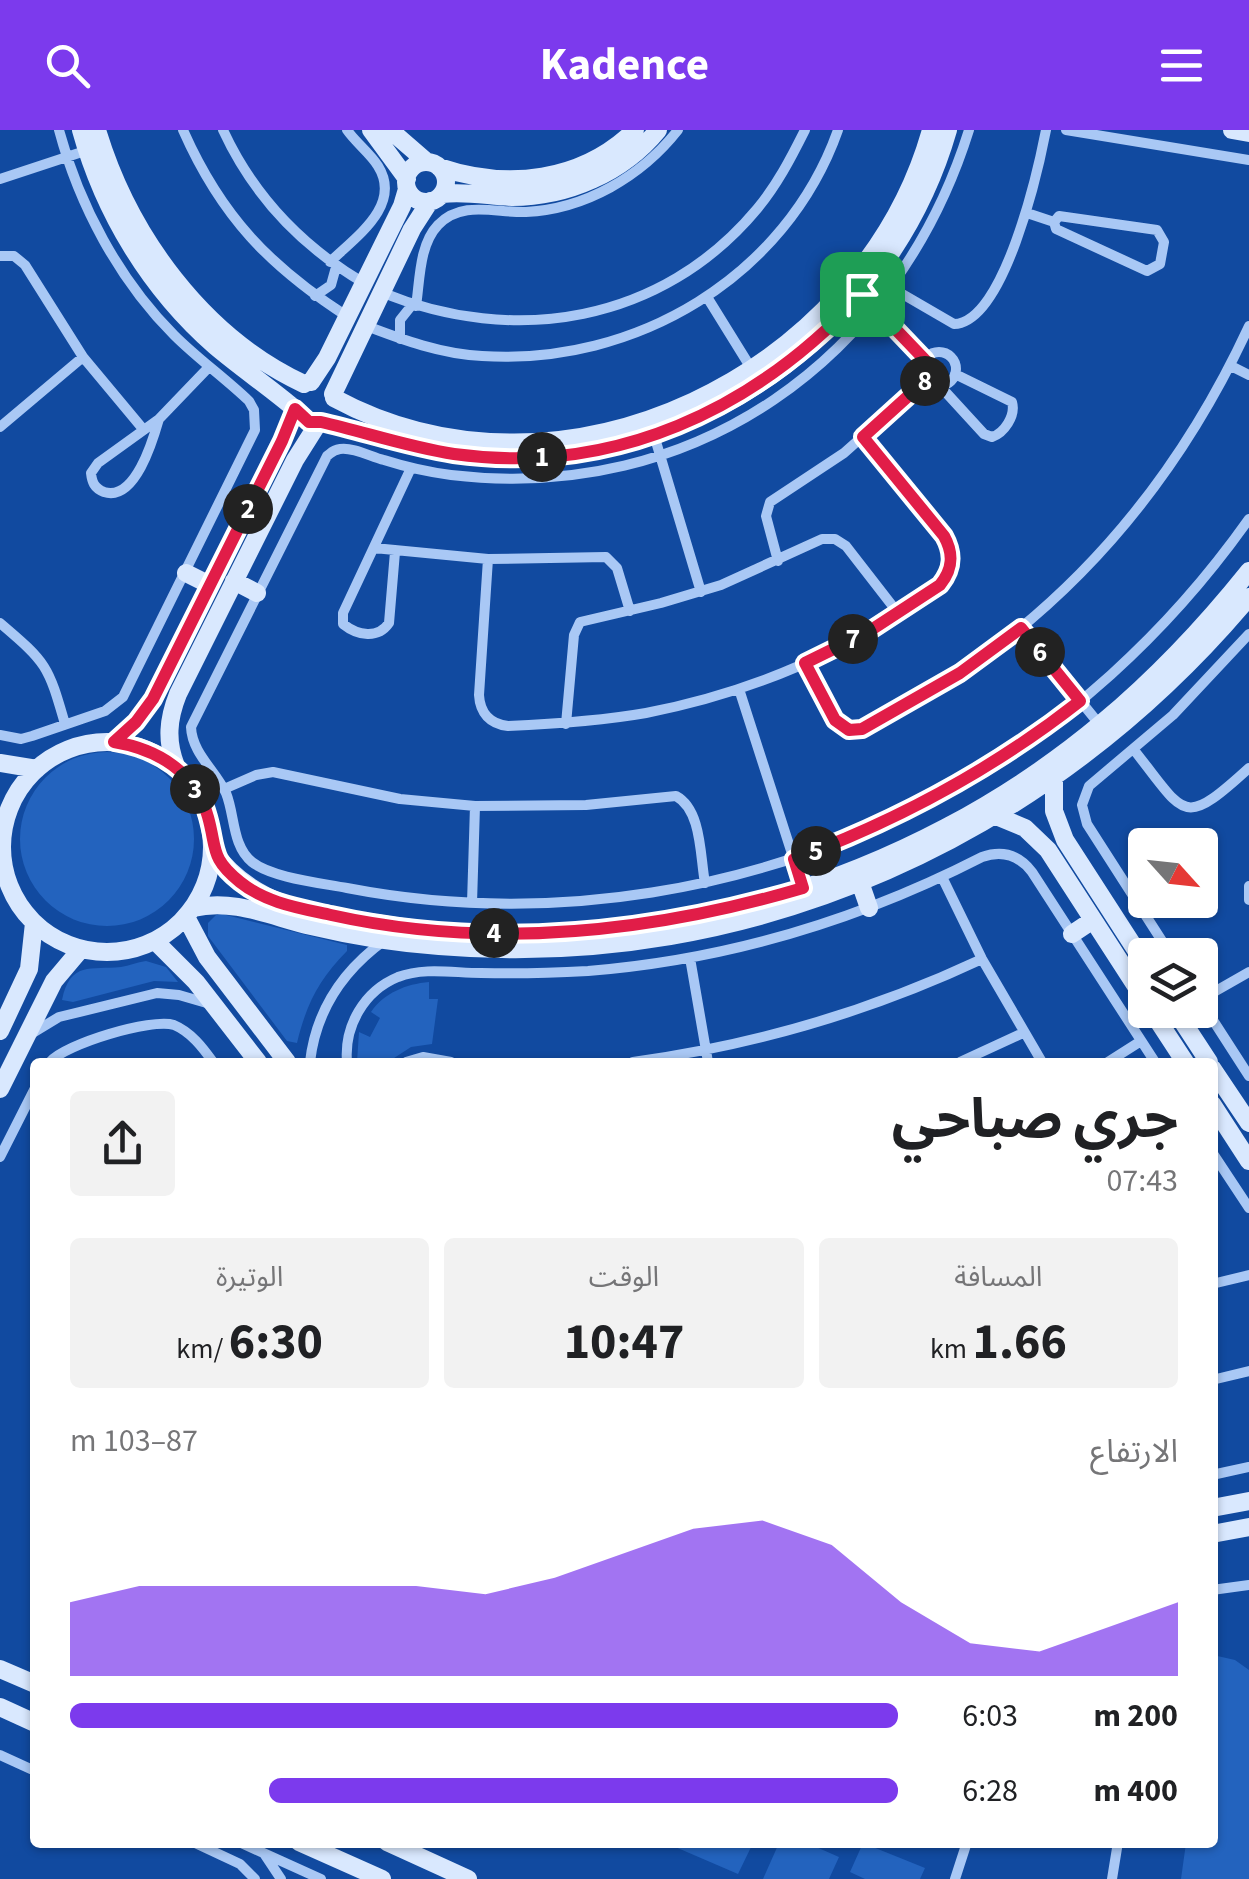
<!DOCTYPE html>
<html lang="ar">
<meta charset="utf-8">
<style>
body{margin:0;font-family:"Source Sans 3","Noto Sans Arabic",sans-serif;background:#f2f2f2;color:#202124;direction:rtl;height:100vh;display:flex;flex-direction:column;font-size:38px;white-space:nowrap}
*{box-sizing:border-box;margin:0}
p{font-size:32px;color:#757577}
.icon{flex:none;width:55px;height:55px;fill:none;stroke:currentColor;stroke-width:2;stroke-linecap:round;stroke-linejoin:round}
.map{position:relative;flex:1;overflow:hidden;direction:ltr}
.panel{position:absolute;left:30px;top:928px;width:1188px;height:790px;display:flex;flex-direction:column;background:#fff;border-radius:10px;box-shadow:0 2px 8px #0004;direction:rtl}
.panel>*{flex:none}
.needle{width:65px;rotate:117deg}
.buttons{position:absolute;left:1128px;top:698px;display:grid;gap:20px}
.buttons a{display:grid;place-items:center;width:90px;height:90px;border-radius:10px;background:#fff;box-shadow:0 2px 8px #0004;font-size:50px}
.pin{position:absolute;display:grid;place-items:center;width:85px;height:85px;color:#fff;margin:-42px;border-radius:20px;box-shadow:0 5px 15px #0006}
.km{position:absolute;width:50px;height:50px;margin:-25px;border-radius:50%;background:#222;color:#fff;font-size:28px;line-height:50px;text-align:center}
.round{display:grid;place-items:center;flex:none;width:105px;height:105px;border-radius:10px;background:#f2f2f2}
.overview{display:flex;align-items:center;justify-content:space-between;height:170px;padding:0 40px}
h1{font-size:55px;font-weight:700;line-height:75px}
.metrics{display:grid;grid-template-columns:repeat(3,1fr);gap:15px;height:170px;padding:10px 40px}
.metrics div{display:grid;align-content:center;border-radius:10px;background:#f2f2f2;text-align:center}
.metrics b{font-size:50px;font-weight:700}
.metrics small{font-size:28px;font-weight:400}
.metrics p{font-size:28px}
.chart{height:280px;padding:20px 40px}
.chart p{display:flex;justify-content:space-between}
.chart svg{width:100%;height:180px;margin-top:10px;fill:#7c3aed;opacity:.7}
ul{padding:0 40px;list-style:none;font-size:32px}
li{display:grid;grid-template-columns:160px 120px 1fr;align-items:center;height:75px}
li i{height:25px;border-radius:12px;background:#7c3aed}
header{display:flex;justify-content:space-between;align-items:center;height:130px;padding:0 40px;background:#7c3aed;color:#fff;font-size:45px;font-weight:700}
.map>svg:first-child{display:block}
.green{fill:#2363be}
.lines{fill:none;stroke-linecap:round;stroke-linejoin:round}
.street{stroke:#a9c8f5;stroke-width:10}
.secondary{stroke:#d9e8fe;stroke-width:18}
.route-casing{stroke:#fff;stroke-width:20}
.route{stroke:#e11d48;stroke-width:12}
</style>
<header><svg class="icon" aria-label="menu" viewBox="0 0 24 24"><path d="M4 6h16M4 12h16M4 18h16"/></svg>Kadence<svg class="icon" aria-label="search" viewBox="0 0 24 24"><circle cx="10" cy="10" r="6"/><path d="M15 15l6 6"/></svg></header>
<div class="map">
<svg width="1249" height="1749" viewBox="0 0 1249 1749">
<rect width="100%" height="100%" fill="#114aa0"/>
<path class="green" d="M20 709a87 87 0 1 1 174 0a87 87 0 1 1-174 0Z
M222,784L347,815V821C319,849 306,875 297,913L287,911L208,806V793L216,785Z
M146,831L166,837L178,852L154,851L73,872L62,870C70,831 91,840 121,837C129,836 137,832 146,831Z
M429,852V869H438L432,914L411,917L388,932H357L359,902L370,907L380,888L371,882C384,863 406,854 429,852Z
M1213,1525L1235,1530L1249,1540V1749H1181L1186,1713L1212,1712Z
M666,1713H753L738,1744Z
M779,1713H807L839,1727L829,1749H763Z
M863,1713L925,1738L920,1749H865L850,1742Z"/>
<g class="lines">
<path class="street" d="M183,0C221,86 269,136 348,187
M223,0C254,67 301,116 364,153
M969,0C897,230 694,374 451,345C428,342 406,337 384,330C371,327 354,317 340,319C333,320 332,322 327,326L191,597C192,623 215,640 226,663C235,685 232,716 252,732C272,748 322,753 347,758C550,797 759,762 941,665C1064,599 1169,502 1249,389
M1066,0L1249,30
M0,49L91,19
M1027,83L1054,92
M1059,86L1157,100L1164,112L1160,134L1147,141L1056,99L1054,92Z
M0,126H14L25,135L83,227L143,299
M330,132C354,108 403,76 378,36C370,23 356,13 347,0
M892,158L954,194C1004,193 1038,41 1046,0
M381,162C514,217 662,193 757,79C777,55 791,28 805,0
M862,164L925,230
M315,166L331,155L336,137
M707,167L751,238
M416,176C420,150 419,115 438,95C462,70 495,83 526,82C585,79 641,47 678,0
M364,195C403,210 441,224 482,226C635,236 786,147 838,0
M400,209V190L412,175
M922 239a17 17 0 1 1 34 0a17 17 0 1 1-34 0Z
M1231,236L1249,245
M940,256L984,304L992,307C1004,303 1016,286 1012,272L955,244
M159,289C153,310 135,372 104,362C94,358 92,352 91,343L98,333L159,289L208,238
M0,297L83,227
M654,305L701,462
M374,418L488,429L606,427L617,438L630,481
M395,422L389,493C378,509 358,506 343,494V483L411,338
M488,429L479,565C480,583 490,594 508,596C554,594 600,591 646,583C739,565 829,529 908,477C922,468 941,458 948,443C954,430 951,418 944,406L863,307
M778,431L766,386L770,372L844,323L926,250
M0,493C47,533 48,535 65,594
M1021,498L1100,595
M805,533C817,555 828,597 855,600C885,595 917,571 942,555C1080,467 1181,343 1249,196
M739,559L803,758
M566,594L574,505L580,492L661,473L721,455L822,409H835L846,416L898,483
M0,605L21,609L32,606L105,581L123,567L255,300L254,280L249,271C225,248 198,229 174,205C119,150 79,75 59,0
M1134,620C1186,685 1181,700 1249,638
M224,659L256,645L273,642L400,669L475,676L586,675L676,666C702,680 700,727 705,753
M942,747L982,829L1042,932
M1249,756V770
M472,773L475,676
M1171,825L1087,694L1082,675L1089,656L1173,585L1249,504
M690,828L708,932
M1249,842L1200,870L1249,946
M31,904L59,887L157,863L179,865L210,874
M50,932C65,914 151,888 174,895C191,902 203,918 213,932
M310,932C316,880 342,841 385,810
M347,932C344,896 364,861 398,847C424,837 454,843 481,843C517,844 552,843 588,841C725,830 859,790 982,727C1002,720 1019,725 1032,742L1155,932
M406,932L423,927L451,932
M633,932C756,915 869,882 982,829
M960,932L1023,903
M1108,932L1141,911
M1212,1022L1249,1078
M0,1027L35,958
M1212,1154L1249,1145
M1212,1250L1249,1241
M1212,1345L1249,1337
M1212,1460L1249,1455
M0,1625L35,1641
M193,1712L240,1734L255,1749
M239,1712L321,1749
M265,1725L281,1749
M955,1749L967,1712
M1112,1749L1118,1712"/>
<path class="secondary" d="M81,0C104,83 150,159 215,216C241,238 269,257 295,279L282,311L153,569L136,592L114,611
M97,0C129,106 203,207 304,254
M371,0L407,49
M390,0L427,32
M1232,0L1249,3
M406 52a20 20 0 1 1 40 0a20 20 0 1 1-40 0Z
M439,37C507,60 582,52 635,0
M442,64C466,61 488,66 512,67C567,67 623,43 658,0
M311,252L327,228L402,76L407,59
M333,264L412,99L430,71
M334,268C563,392 863,243 931,0
M321,292C385,306 446,328 514,328C713,327 893,191 948,0
M186,443L210,455
M234,451L257,463
M2 717a105 105 0 1 1 210 0a105 105 0 1 1-210 0Z
M0,633L37,639
M176,636C166,611 168,589 178,564L295,330L319,292
M1054,649V681L1065,710L1145,834
M996,686L1025,698L1048,720L1145,870
M213,721C257,782 326,785 395,796C643,834 911,753 1102,593C1157,547 1205,496 1249,441
M860,752L869,778
M193,778C234,768 272,787 311,796C353,806 396,813 439,816C753,842 1049,706 1249,467
M186,787L207,827L287,932
M1072,804L1093,790
M155,811L196,852L258,932
M1151,880L1185,932
M1175,880L1209,932
M0,901L29,839L34,793
M1212,938L1249,993
M0,959L54,851L81,819
M1212,974L1249,1031
M1212,1378L1249,1371
M1212,1404L1249,1397
M0,1539L35,1554
M0,1577L35,1593
M299,1712L382,1749
M387,1712L468,1749"/>
</g>
<g class="lines">
<g class="route-casing">
<path id="route" d="M862,164L925,230L922,236L926,250L863,307L944,406C954,424 953,439 940,455L868,502L805,533L835,590L849,600L862,599L960,543L1021,498L1080,571C992,640 899,690 794,729L803,758C650,803 489,820 331,785C299,778 266,773 240,752C210,728 217,719 208,687C196,642 157,619 114,612L136,592L153,569L282,311L295,279L309,292H321C365,302 408,317 454,324C614,346 755,280 862,164Z"/>
</g>
<use href="#route" class="route"/>
</g>
</svg>
<div class="buttons">
<a><svg class="needle" viewBox="-14 -14 28 28"><path d="M0-13l5 13h-10z" fill="#e53935"/><path d="M0 13l5-13h-10z" fill="#757577"/></svg></a>
<a><svg class="icon" aria-label="layers" viewBox="0 0 24 24"><path d="M12 4l9 5-9 5-9-5zM3 14l9 5 9-5"/></svg></a>
</div>
<div class="pin" style="left:862px;top:164px;background:#1e9e55"><svg class="icon" aria-label="arrive" viewBox="0 0 24 24"><path d="M6 21V4h12l-3 4 3 4H6"/></svg></div>
<b class="km" style="left:542px;top:327px">1</b>
<b class="km" style="left:248px;top:379px">2</b>
<b class="km" style="left:195px;top:659px">3</b>
<b class="km" style="left:494px;top:803px">4</b>
<b class="km" style="left:816px;top:721px">5</b>
<b class="km" style="left:1040px;top:522px">6</b>
<b class="km" style="left:853px;top:509px">7</b>
<b class="km" style="left:925px;top:251px">8</b>
<section class="panel">
<div class="overview"><div><h1>جري صباحي</h1><p>07:43</p></div><a class="round"><svg class="icon" aria-label="share" viewBox="0 0 24 24"><path d="M12 15V3M7 8l5-5 5 5M5 13v7h14v-7"/></svg></a></div>
<div class="metrics">
<div><p>المسافة</p><b>1.66<small> km</small></b></div>
<div><p>الوقت</p><b>10:47</b></div>
<div><p>الوتيرة</p><b>6:30<small> /km</small></b></div>
</div>
<div class="chart"><p><span>الارتفاع</span>87–103 m</p>
<svg viewBox="0 0 160 44" preserveAspectRatio="none"><path d="M0 44V26L10 22L20 22L30 22L40 22L50 22L60 24L70 20L80 14L90 8L100 6L110 12L120 26L130 36L140 38L150 32L160 26V44z"/></svg>
</div>
<ul>
<li><b>200 m</b>6:03<i style="width:100%"></i></li>
<li><b>400 m</b>6:28<i style="width:76%"></i></li>
</ul>
</section>
</div>
